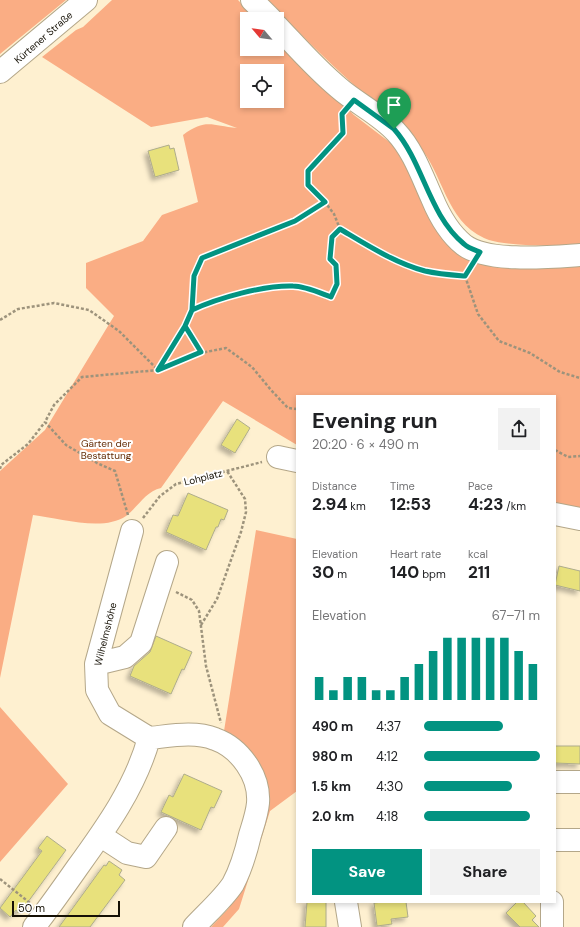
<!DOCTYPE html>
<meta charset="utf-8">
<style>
body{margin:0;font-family:"DM Sans",sans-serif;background:#f2f2f2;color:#202124;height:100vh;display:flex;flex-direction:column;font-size:15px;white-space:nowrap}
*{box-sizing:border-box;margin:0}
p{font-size:13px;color:#757577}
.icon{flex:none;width:22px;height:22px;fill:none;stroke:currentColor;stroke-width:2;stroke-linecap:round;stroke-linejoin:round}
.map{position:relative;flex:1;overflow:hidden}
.drawer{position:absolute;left:296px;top:395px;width:260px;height:508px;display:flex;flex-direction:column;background:#fff;border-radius:0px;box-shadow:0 2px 6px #0003}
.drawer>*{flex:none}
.needle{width:26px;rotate:299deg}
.fabs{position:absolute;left:240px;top:12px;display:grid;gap:8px}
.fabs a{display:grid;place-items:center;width:44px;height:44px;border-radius:0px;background:#fff;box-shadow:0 2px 6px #0003;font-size:20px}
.scale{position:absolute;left:12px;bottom:10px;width:108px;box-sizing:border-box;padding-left:4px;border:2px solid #151005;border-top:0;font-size:11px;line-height:14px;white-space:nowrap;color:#151005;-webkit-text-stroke:3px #fff;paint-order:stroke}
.pin{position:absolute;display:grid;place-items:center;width:34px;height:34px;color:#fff;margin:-41px -17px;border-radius:50% 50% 50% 0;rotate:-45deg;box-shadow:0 0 4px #0007}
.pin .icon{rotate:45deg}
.round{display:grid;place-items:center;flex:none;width:42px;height:42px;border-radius:0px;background:#f2f2f2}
.head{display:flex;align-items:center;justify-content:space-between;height:68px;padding:0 16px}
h1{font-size:22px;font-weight:700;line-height:30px}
.figures{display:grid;grid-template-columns:repeat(3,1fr);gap:6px;height:68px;padding:4px 16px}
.figures div{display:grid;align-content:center}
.figures b{font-size:17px;font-weight:700}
.figures small{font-size:11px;font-weight:400}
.figures p{font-size:11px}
.chart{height:112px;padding:8px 16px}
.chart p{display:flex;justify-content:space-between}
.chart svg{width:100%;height:72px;margin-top:4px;stroke:#029381;stroke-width:6}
.action{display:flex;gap:8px;margin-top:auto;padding:8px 16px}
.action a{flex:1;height:46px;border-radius:0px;background:#029381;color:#fff;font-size:16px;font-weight:700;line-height:46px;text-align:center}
.action a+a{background:#f2f2f2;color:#202124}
ul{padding:0 16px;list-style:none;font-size:13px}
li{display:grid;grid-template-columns:64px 48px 1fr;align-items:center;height:30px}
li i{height:10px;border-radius:5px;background:#029381}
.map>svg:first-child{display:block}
.green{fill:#faad84;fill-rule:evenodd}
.building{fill:#e8e17b;stroke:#aeac8c;filter:url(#shadow)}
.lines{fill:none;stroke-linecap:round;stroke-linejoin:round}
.minor-casing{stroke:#b4a789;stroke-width:24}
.major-casing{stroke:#b4a789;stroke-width:24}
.path{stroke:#9d937c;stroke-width:2.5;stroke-dasharray:3 2;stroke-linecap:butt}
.minor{stroke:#fff;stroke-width:22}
.major{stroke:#fff;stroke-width:22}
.route-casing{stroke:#fff;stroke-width:8}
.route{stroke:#029381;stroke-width:5}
.labels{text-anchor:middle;stroke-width:4;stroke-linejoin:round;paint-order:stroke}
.street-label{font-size:10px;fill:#151005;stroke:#fff}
.park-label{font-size:10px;fill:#662f09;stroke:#fff}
</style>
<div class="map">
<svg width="580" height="927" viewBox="0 0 580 927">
<defs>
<filter id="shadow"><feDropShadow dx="-3.5" dy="3.5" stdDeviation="2" flood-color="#0004"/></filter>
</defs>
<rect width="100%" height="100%" fill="#fef0d0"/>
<path class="green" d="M0,0H66L0,54Z
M112,0H238L256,19H247V49H277V41L354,115L392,144L410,173L442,237L453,250L468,260L494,264L580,267V515L555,510V396H297V445L223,401L161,488C146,491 138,507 126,516C103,532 59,518 33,515L0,678V471L45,430L114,316L86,288V263L143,241L162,215L198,202L183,135C206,118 212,126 237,128L207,117L151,127L42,57L76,30L83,27ZM247,71H277V101H247Z
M267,0H580V245C558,246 503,247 484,238C445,220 444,174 418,145C400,124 376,106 356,87C325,59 296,30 267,0Z
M256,530L297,539V791L270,811L239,909L223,927H211L228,909L240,892L265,819L224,731Z
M0,707L68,784L0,862Z"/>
<path class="building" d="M169,145L170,149L174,148L179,170L155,177L148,151Z
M237,419L250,428L235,453L221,445Z
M188,493L228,510L224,520L221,519L218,527H216L206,550L166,532L173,515L178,516Z
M559,566L580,571V591L555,585Z
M156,636L192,652L184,670L182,669L171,694L130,676L134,666L150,652Z
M555,746H580V764L555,763Z
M184,774L222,791L214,808L211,807L201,830L161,812L169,795L173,797Z
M47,836L66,850L25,906L18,913L16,910L10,917L0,908L42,851L38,848Z
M109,861L122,870L119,875L125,880L90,927H59L104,865L106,866Z
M307,902H326V927H305Z
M383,902H406L408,917L391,919L392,924L377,926L374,903Z
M517,902H523L536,916L532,920L539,927H520L506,913Z"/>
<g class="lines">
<g class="minor-casing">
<path id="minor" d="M252,0L271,19
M277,26C297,47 316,69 339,88C356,103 381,115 396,132C413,150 422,176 432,198C439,215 449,233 464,245C488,263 551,257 580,255
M278,457L297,461
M555,514L580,519
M96,664L125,657L141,643L167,562
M149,738C170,736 195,731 215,739C240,748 260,776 258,803C257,814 253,825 250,835C246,852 241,869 233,884C224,898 206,914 194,927
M555,782H580
M101,836L127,853L146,857L166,828
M555,840H580
M346,902L350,927
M34,927C49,908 63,888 77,868C106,828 136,786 149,738L110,714L97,690L96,664L132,531
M552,927V902"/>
</g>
<g class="major-casing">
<path id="major" d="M0,72L86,0"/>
</g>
<path class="path" d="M343,112L342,114L343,133L308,171V185L325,202L334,214L340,229L378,251L426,271L465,276L470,268
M465,276L478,314L499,341L530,353L560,372L580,378
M192,310C219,298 264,285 293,286C305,286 320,293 331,297L337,284L336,265L330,259L332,237L340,229
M0,320L18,309L54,303L89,310L119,331L158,370L185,326
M297,409L288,408L271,390L252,367L226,348L201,353L185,326L192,310L194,276L202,258L295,221L325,202
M555,450L568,457L580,456
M0,469L1,465L28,444L45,422
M128,515L115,471L97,463L66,445L45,422L54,405L82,377L158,370L201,353
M143,518L160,496L176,484L262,462
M176,592L192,600L199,611L206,666L221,723
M201,625L217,599L241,532L246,512L245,499L227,471
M0,879L30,903"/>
<use href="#minor" class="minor"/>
<use href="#major" class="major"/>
</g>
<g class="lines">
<g class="route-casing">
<path id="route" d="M394,129L354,100L342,114L343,133L308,171V185L325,202L295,221L202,258L194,276L192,310L185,326L158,370L201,352L185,326L192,310C218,298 264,285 293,286C305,286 320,293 331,297L337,284L336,265L330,259L332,237L340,229C367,245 395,263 425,271C438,274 452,275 465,276L480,252C475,250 468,248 464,244C428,214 424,163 394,129"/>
</g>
<use href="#route" class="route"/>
</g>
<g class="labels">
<g class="street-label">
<text transform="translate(43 37) rotate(-41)" y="4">Kürtener Straße</text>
<text transform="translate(203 477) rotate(-14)" y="4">Lohplatz</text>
<text transform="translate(105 634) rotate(-76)" y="4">Wilhelmshöhe</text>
</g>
<g class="park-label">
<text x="106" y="447">Gärten der<tspan x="106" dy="12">Bestattung</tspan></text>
</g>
</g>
</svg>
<div class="fabs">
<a><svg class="needle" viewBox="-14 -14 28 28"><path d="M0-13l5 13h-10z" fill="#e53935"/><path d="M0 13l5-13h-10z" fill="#757577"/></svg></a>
<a><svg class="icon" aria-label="locate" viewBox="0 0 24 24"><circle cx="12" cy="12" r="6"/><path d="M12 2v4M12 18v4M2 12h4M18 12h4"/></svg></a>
</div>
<div class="scale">50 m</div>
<div class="pin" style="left:394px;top:129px;background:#1e9e55"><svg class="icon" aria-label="arrive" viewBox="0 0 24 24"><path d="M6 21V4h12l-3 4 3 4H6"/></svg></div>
<section class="drawer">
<div class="head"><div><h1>Evening run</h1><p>20:20 · 6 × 490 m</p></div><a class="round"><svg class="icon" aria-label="share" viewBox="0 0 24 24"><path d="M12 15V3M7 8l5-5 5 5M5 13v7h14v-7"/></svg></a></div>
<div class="figures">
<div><p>Distance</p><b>2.94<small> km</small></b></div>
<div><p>Time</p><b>12:53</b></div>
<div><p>Pace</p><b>4:23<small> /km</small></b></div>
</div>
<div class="figures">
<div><p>Elevation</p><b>30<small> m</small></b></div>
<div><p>Heart rate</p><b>140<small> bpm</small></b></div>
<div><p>kcal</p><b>211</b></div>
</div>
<div class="chart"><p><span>Elevation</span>67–71 m</p>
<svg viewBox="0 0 160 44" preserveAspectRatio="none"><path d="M5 44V30M15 44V38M25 44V30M35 44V30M45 44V38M55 44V38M65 44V30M75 44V22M85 44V14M95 44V6M105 44V6M115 44V6M125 44V6M135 44V6M145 44V14M155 44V22"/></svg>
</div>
<ul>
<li><b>490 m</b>4:37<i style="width:68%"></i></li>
<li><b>980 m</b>4:12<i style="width:100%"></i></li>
<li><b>1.5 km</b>4:30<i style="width:76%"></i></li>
<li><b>2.0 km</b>4:18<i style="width:91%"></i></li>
</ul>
<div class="action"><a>Save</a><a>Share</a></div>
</section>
</div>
